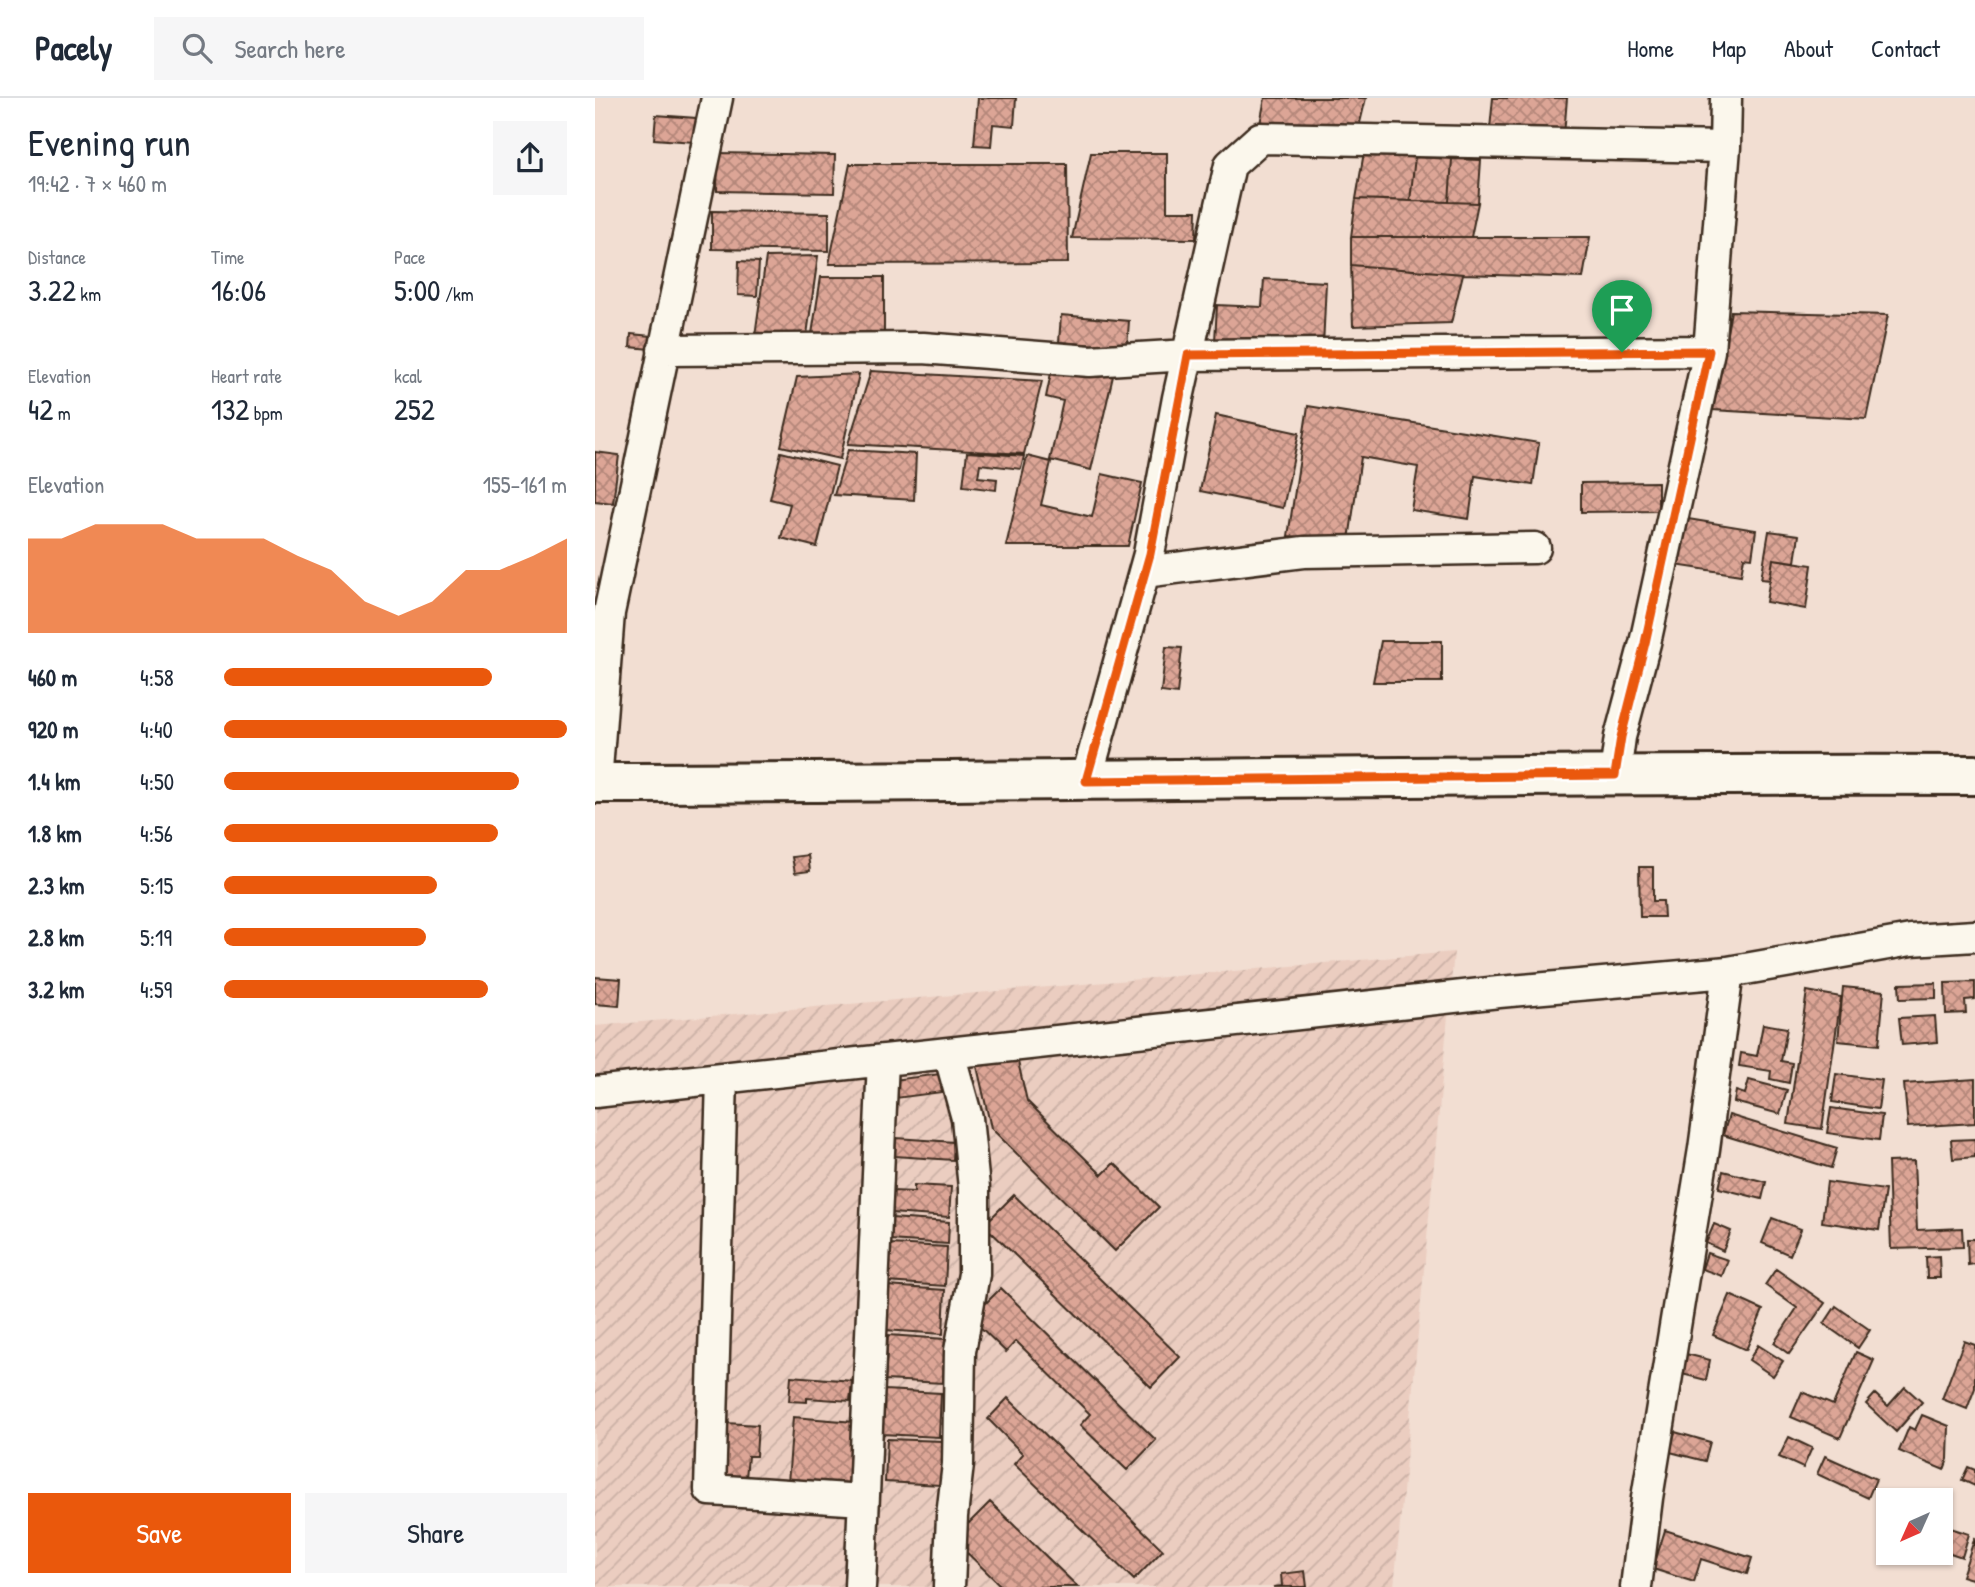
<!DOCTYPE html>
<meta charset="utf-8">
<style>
body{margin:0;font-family:"Patrick Hand",sans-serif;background:#f6f6f7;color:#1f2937;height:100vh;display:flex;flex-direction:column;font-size:26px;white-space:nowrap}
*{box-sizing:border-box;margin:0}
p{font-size:23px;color:#747a83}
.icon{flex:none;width:38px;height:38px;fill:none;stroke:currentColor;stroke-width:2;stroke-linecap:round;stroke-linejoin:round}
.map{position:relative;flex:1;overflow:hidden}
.side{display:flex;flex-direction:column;background:#fff;width:595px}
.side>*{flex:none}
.needle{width:46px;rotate:225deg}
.buttons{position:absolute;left:1281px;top:1390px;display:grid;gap:14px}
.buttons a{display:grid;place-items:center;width:77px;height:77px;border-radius:0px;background:#fff;box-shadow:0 2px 5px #0004;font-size:35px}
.pin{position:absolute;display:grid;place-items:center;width:60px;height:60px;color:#fff;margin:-72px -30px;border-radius:50% 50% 50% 0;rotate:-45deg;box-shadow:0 0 7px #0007}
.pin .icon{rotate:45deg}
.round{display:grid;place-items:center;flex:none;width:74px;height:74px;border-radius:0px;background:#f6f6f7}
.summary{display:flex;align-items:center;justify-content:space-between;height:119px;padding:0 28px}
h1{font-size:38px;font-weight:600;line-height:52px}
.metrics{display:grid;grid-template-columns:repeat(3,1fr);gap:10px;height:119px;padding:7px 28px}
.metrics div{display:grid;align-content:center}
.metrics b{font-size:30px;font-weight:600}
.metrics small{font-size:19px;font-weight:400}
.metrics p{font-size:19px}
.chart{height:196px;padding:14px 28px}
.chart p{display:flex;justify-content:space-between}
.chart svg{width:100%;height:126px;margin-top:7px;fill:#ea580c;opacity:.7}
.primary-button{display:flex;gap:14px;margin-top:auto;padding:14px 28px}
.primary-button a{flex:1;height:80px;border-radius:0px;background:#ea580c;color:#fff;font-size:28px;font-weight:600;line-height:80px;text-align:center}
.primary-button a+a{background:#f6f6f7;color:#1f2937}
ul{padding:0 28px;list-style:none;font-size:23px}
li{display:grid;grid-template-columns:112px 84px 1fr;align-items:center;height:52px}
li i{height:18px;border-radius:9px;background:#ea580c}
header{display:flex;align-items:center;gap:42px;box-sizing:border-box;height:98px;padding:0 35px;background:#fff;border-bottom:2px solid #e0e1e3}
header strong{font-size:33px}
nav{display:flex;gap:38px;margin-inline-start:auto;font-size:24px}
.search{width:490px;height:63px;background:#f6f6f7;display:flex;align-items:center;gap:18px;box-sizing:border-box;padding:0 24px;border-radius:0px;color:#747a83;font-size:26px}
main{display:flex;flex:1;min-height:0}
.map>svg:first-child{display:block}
.industrial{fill:url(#industrial-furrows)}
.building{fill:url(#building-cross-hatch);stroke:#3b2a1e;stroke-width:2}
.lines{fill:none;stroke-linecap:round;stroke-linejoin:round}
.street-casing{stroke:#3b2a1e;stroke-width:35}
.secondary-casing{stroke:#3b2a1e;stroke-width:44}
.street{stroke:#fbf7ec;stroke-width:30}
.secondary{stroke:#fbf7ec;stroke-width:38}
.route-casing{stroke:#fff;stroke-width:14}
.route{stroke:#ea580c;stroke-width:9}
</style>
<header>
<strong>Pacely</strong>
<div class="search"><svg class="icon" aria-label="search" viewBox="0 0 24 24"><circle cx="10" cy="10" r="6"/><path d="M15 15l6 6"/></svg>Search here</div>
<nav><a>Home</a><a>Map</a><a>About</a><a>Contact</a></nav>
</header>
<main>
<section class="side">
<div class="summary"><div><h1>Evening run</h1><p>19:42 · 7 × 460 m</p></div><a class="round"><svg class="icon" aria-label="share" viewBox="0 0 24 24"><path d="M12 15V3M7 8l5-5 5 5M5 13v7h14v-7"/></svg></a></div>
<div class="metrics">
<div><p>Distance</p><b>3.22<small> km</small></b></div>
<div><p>Time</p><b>16:06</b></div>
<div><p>Pace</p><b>5:00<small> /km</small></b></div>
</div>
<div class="metrics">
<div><p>Elevation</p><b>42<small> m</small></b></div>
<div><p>Heart rate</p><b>132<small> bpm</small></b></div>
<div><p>kcal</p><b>252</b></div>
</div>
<div class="chart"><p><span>Elevation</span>155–161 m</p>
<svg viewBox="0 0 160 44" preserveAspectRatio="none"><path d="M0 44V11L10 11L20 6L30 6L40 6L50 11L60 11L70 11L80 17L90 22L100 33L110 38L120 33L130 22L140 22L150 17L160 11V44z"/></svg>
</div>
<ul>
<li><b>460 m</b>4:58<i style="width:78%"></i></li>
<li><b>920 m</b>4:40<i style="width:100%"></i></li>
<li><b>1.4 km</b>4:50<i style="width:86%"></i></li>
<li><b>1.8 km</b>4:56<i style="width:80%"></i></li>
<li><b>2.3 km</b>5:15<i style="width:62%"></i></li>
<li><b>2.8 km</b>5:19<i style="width:59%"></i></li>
<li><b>3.2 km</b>4:59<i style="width:77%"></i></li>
</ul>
<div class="primary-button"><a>Save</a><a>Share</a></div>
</section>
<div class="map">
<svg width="1380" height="1489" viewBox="0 0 1380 1489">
<defs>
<pattern id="industrial-furrows" width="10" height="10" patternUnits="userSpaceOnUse" patternTransform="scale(1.75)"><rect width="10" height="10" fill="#ebcdc0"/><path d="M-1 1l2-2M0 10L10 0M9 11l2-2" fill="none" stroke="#cab0a5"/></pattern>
<pattern id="building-cross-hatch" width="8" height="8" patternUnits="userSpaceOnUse" patternTransform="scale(1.75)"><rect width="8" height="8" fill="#dca596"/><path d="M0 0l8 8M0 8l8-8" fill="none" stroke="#b4877a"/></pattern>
</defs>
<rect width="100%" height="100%" fill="#f2ded2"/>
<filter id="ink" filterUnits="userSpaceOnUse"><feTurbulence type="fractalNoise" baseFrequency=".0143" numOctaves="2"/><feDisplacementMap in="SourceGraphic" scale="14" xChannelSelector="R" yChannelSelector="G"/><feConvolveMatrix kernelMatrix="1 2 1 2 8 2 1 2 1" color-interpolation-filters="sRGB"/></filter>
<g filter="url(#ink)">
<path class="industrial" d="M859,854L799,1489H0V928Z"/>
<path class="building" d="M383,0H421L419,28L398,26L396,48L379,47Z
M670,0H771L764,29L665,26Z
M898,0H972L969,37L895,31Z
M61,17L101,20L99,44L59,41Z
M769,54L820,59L815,103L761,101Z
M123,55L240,57L239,95L122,93Z
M496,55H572V113H602L601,141L477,140Z
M820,59L857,61L854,104L815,103Z
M857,61L886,62L883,105L854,104Z
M255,66H472L473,165L234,166Z
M761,101L854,104L883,105L876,139H756Z
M117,113L234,115V153L117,151Z
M756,139H995L988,180L868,176L756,167Z
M223,158L212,237L160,238L171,159Z
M144,163L164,164L162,198L143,197Z
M756,167L868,176L856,225L758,228Z
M226,179H289V242H216Z
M669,181L731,184L728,249L620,243L622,207L667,209Z
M1136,213L1293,217L1271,321L1118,312Z
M466,217L534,223L532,250L464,244Z
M36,236L56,238L55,251L35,249Z
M276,273L447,283L429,356L253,346Z
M456,275L518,278L496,372L455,362L468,303L451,299Z
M264,276L245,361L186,348L202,279Z
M713,308L944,345L938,387L880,378L874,421L816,412L823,369L766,359L754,442L693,438Z
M621,317L704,335L688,410L605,393Z
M253,352L321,356L319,402L239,397Z
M0,354L24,357L18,405L0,403Z
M186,354L242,368L222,449L186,440L195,406L175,401Z
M372,354L429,358L426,371L385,366L383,379L402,381L401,392L368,388Z
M432,358L456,364L446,407L497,419L507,376L547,385L533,448H411Z
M1063,384V413L986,414V385Z
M1087,420L1161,432L1157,460L1149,459L1146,477L1080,467Z
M1174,433L1204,437L1200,464L1178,461L1175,482L1166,481Z
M1178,461L1217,467L1211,511L1171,504Z
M786,543H847V584H778Z
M571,549L587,550L582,596L566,594Z
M213,757L215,773L200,775L197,759Z
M1044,769H1058V803H1068L1069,819H1045Z
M0,879L26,881L24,908L0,906Z
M1380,884V901L1370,902L1371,915L1351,916L1350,885Z
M1341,885V900L1305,901L1304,886Z
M1248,889L1289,893L1284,947L1243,943Z
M1212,893L1246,899L1227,1031L1193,1026Z
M1340,918L1342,944L1307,947L1304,920Z
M1168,926L1192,930L1186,963L1197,965L1194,985L1175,981L1176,973L1144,968L1146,955L1162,958Z
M421,955L432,1003L507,1077L519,1065L564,1109L520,1153L396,1030L381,964Z
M345,976L347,994L301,1000L298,982Z
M1241,976L1287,982L1283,1011L1237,1004Z
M1380,981V1025L1313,1029L1309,986Z
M1154,982L1192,992L1185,1016L1139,1004L1141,993L1150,996Z
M1236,1010L1287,1017L1284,1042L1232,1035Z
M1134,1017L1242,1050L1236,1070L1128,1037Z
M301,1040L359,1044L358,1062L300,1058Z
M1380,1041V1059L1358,1061L1356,1042Z
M1319,1063L1322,1132L1367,1130L1368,1149L1296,1151L1293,1064Z
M1128,1073L1171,1084L1167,1101L1124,1090Z
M1232,1084L1290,1092L1284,1132L1227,1124Z
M319,1087L356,1089L354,1119L296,1115L298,1093L319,1094Z
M419,1097L585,1259L556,1289L389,1127Z
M296,1120L354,1124L353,1146L295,1142Z
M1177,1120L1206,1131L1195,1157L1167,1145Z
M1119,1126L1136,1133L1128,1153L1111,1145Z
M1372,1141H1380V1166L1373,1167Z
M294,1146L352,1149L350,1188L292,1184Z
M1112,1155L1133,1162L1127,1178L1107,1171Z
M1344,1158L1345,1180H1332L1331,1159Z
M1181,1171L1230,1205L1194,1256L1179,1245L1202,1210L1170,1187Z
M292,1188L350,1192L348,1236L290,1232Z
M406,1190L561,1342L532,1372L485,1327L495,1316L421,1243L411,1254L376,1220Z
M1135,1197L1168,1212L1151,1252L1118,1237Z
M1241,1208L1275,1232L1263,1250L1229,1226Z
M293,1237L350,1241L348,1285L290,1282Z
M1369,1243L1380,1247V1290L1372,1311L1347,1301Z
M1163,1247L1188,1263L1178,1278L1154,1262Z
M1261,1254L1279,1262L1245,1340L1196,1319L1207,1294L1238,1307Z
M1091,1256L1115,1262L1111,1282L1087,1276Z
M196,1278L257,1283L255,1303L212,1300V1304L194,1303Z
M1310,1289L1327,1304L1301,1334L1271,1306L1280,1296L1293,1308Z
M289,1292L346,1295L344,1339L287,1336Z
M413,1300L568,1452L539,1482L419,1366L428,1356L393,1321Z
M1327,1317L1354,1328L1353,1361L1349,1372L1304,1353L1314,1329L1320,1332Z
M198,1319L259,1324L254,1390L193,1385Z
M131,1325L163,1327L161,1358H153L151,1380L127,1379Z
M1080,1334L1115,1344L1110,1363L1075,1354Z
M1194,1339L1217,1350L1208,1370L1184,1359Z
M292,1341L348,1343L346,1387L290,1384Z
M1230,1358L1281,1381L1273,1400L1222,1376Z
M1373,1369L1380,1372V1388L1367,1382Z
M395,1404L483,1489H407L358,1441Z
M1346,1427L1374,1436L1367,1459L1346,1452Z
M1070,1432L1157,1460L1152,1476L1106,1461L1099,1484L1058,1471Z
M1380,1439V1482L1367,1478Z
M710,1473L712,1489H678L687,1488L686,1476Z"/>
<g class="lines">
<g class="street-casing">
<path id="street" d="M68,252L328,250L495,263L593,257L1114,253
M549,474L709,454L940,450
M1020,677L1025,639L1050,545L1114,253L1130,49L1131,0
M491,683L554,456L583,300L635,67L665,40L1130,49
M1,685L14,515L122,0
M354,955L372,1020L379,1090V1176L365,1253L363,1366L357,1418L354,1489
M127,981L115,1392L268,1402
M0,994L904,894L1133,874L1316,842L1380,838
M265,1489L288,962
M1041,1489L1052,1400L1109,1051L1133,874"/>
</g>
<g class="secondary-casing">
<path id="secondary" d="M0,685C460,684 920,675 1380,677"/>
</g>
<use href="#street" class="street"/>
<use href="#secondary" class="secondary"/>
</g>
</g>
<g class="lines" filter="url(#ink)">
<g class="route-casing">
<path id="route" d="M1114,253L1050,545L1026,639L1020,677L491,683L555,456L593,257Z"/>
</g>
<use href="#route" class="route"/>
</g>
</svg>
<div class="buttons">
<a><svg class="needle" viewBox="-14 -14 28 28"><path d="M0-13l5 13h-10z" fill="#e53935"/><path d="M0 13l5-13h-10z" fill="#747a83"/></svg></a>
</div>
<div class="pin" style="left:1027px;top:254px;background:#1e9e55"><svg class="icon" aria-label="arrive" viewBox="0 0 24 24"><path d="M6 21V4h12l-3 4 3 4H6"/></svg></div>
</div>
</main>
